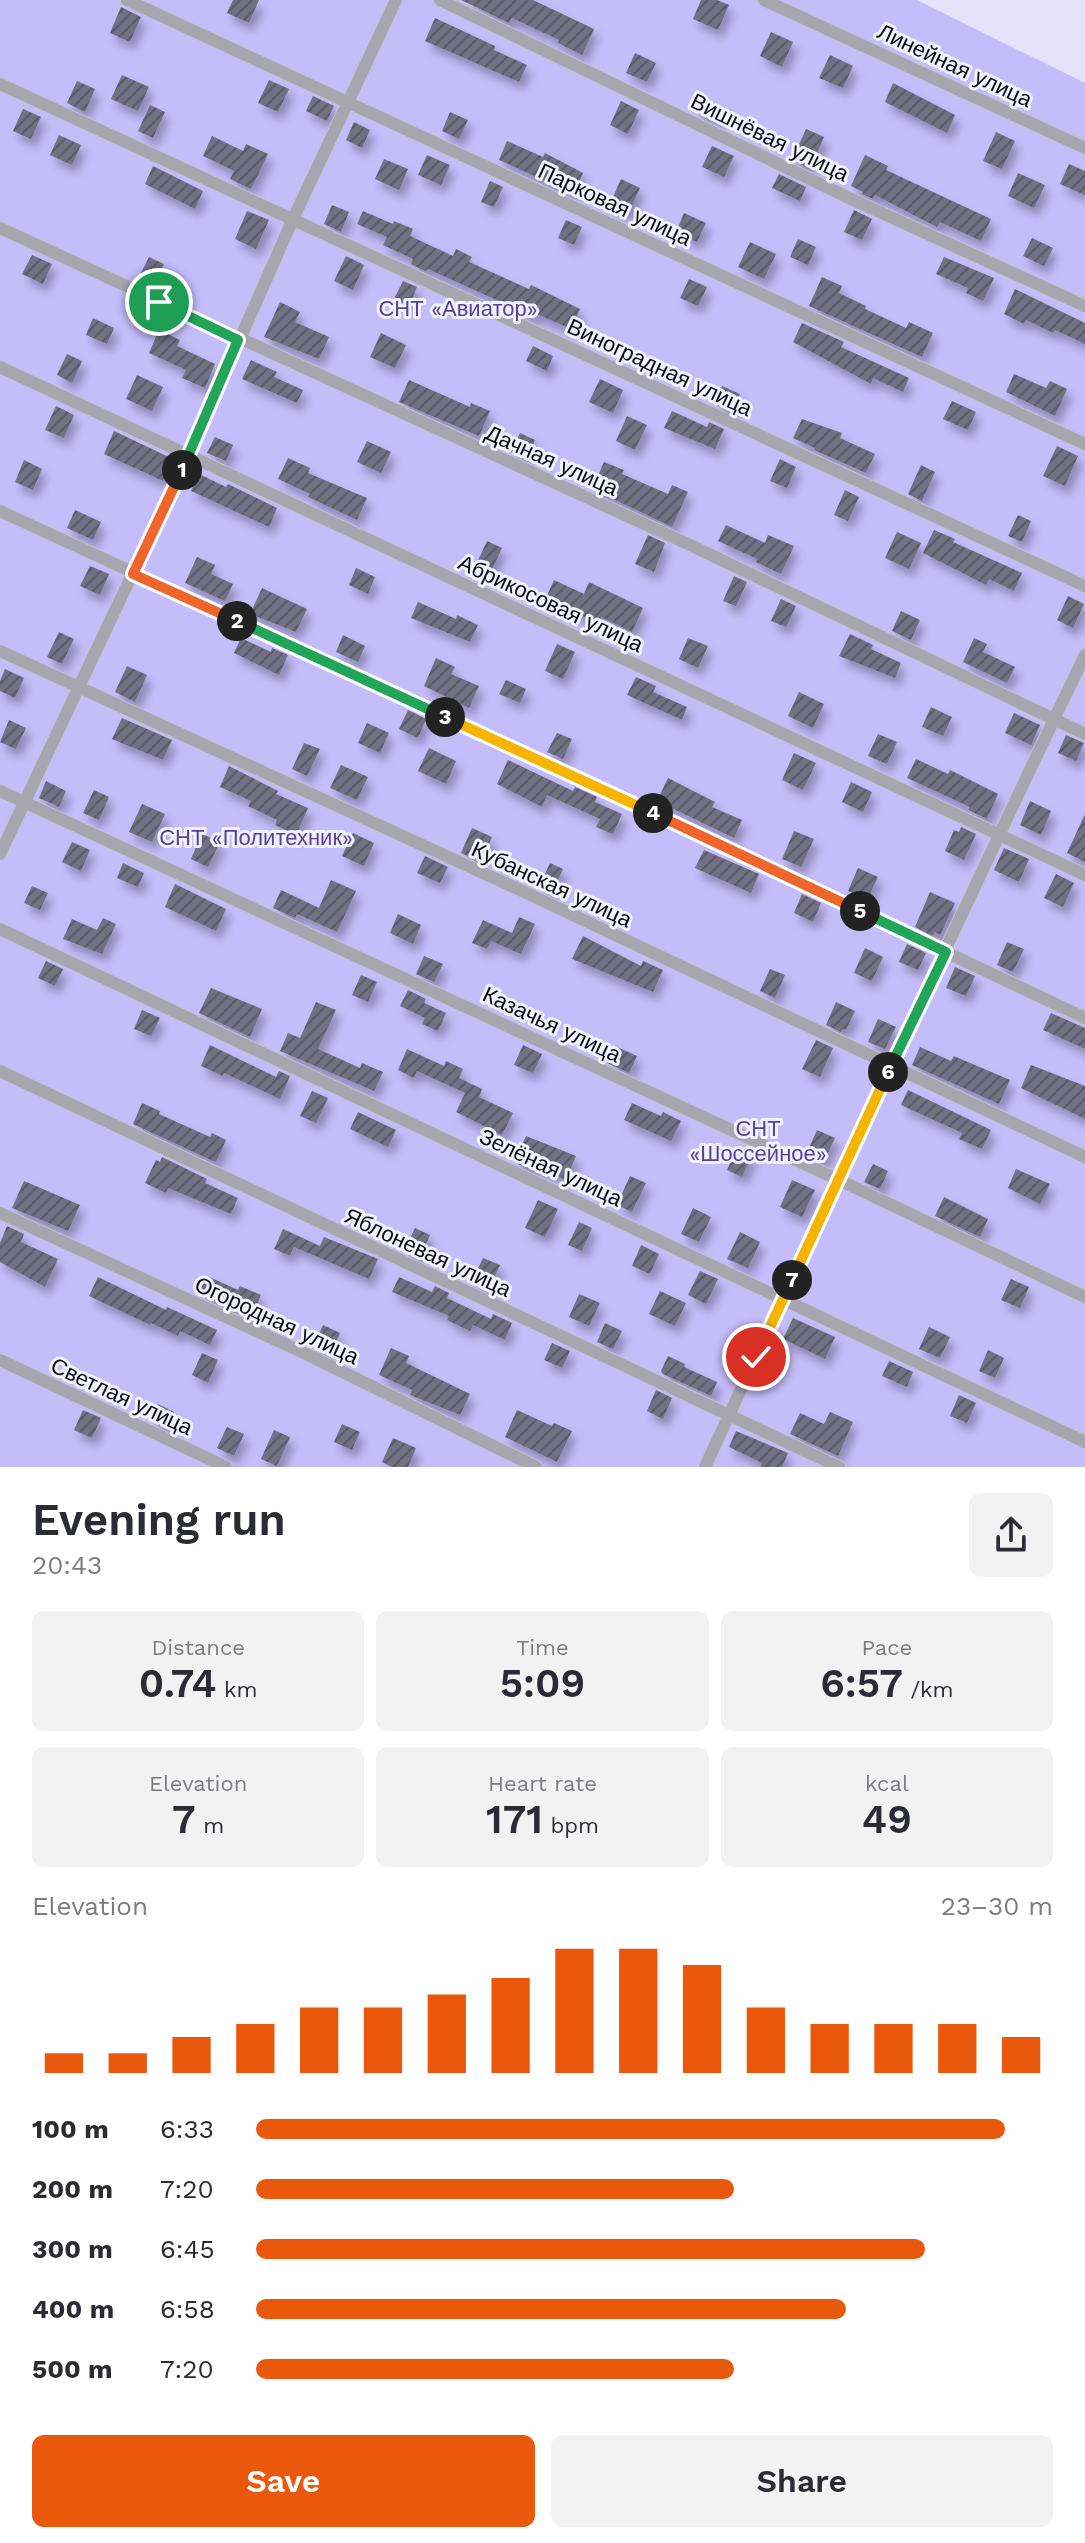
<!DOCTYPE html>
<meta charset="utf-8">
<style>
body{margin:0;font-family:"Work Sans",sans-serif;background:#f2f2f3;color:#2b2b33;height:100vh;display:flex;flex-direction:column;font-size:30px;white-space:nowrap}
*{box-sizing:border-box;margin:0}
p{font-size:26px;color:#7c7c81}
.icon{flex:none;width:44px;height:44px;fill:none;stroke:currentColor;stroke-width:2;stroke-linecap:round;stroke-linejoin:round}
.map{position:relative;height:1467px;overflow:hidden}
.panel{display:flex;flex-direction:column;background:#fff;flex:1}
.panel>*{flex:none}
.pin{position:absolute;display:grid;place-items:center;width:68px;height:68px;color:#fff;margin:-34px;border:4px solid #fff;border-radius:50%;box-shadow:0 2px 8px #0007}
.km{position:absolute;width:40px;height:40px;margin:-20px;border-radius:50%;background:#222;color:#fff;font-size:22px;line-height:40px;text-align:center}
.round{display:grid;place-items:center;flex:none;width:84px;height:84px;border-radius:12px;background:#f2f2f3}
.head{display:flex;align-items:center;justify-content:space-between;height:136px;padding:0 32px}
h1{font-size:44px;font-weight:600;line-height:60px}
.metrics{display:grid;grid-template-columns:repeat(3,1fr);gap:12px;height:136px;padding:8px 32px}
.metrics div{display:grid;align-content:center;border-radius:12px;background:#f2f2f3;text-align:center}
.metrics b{font-size:40px;font-weight:600}
.metrics small{font-size:22px;font-weight:400}
.metrics p{font-size:22px}
.chart{height:224px;padding:16px 32px}
.chart p{display:flex;justify-content:space-between}
.chart svg{width:100%;height:144px;margin-top:8px;stroke:#ea580c;stroke-width:6}
.button{display:flex;gap:16px;margin-top:auto;padding:16px 32px}
.button a{flex:1;height:92px;border-radius:12px;background:#ea580c;color:#fff;font-size:32px;font-weight:600;line-height:92px;text-align:center}
.button a+a{background:#f2f2f3;color:#2b2b33}
ul{padding:0 32px;list-style:none;font-size:26px}
li{display:grid;grid-template-columns:128px 96px 1fr;align-items:center;height:60px}
li i{height:20px;border-radius:10px;background:#ea580c}
.map>svg:first-child{display:block}
.green{fill:#c5bcfa}
.building{fill:url(#building-hatch);filter:url(#shadow)}
.lines{fill:none;stroke-linecap:round;stroke-linejoin:round}
.street-casing{stroke:#c3c0d4;stroke-width:14}
.street{stroke:#a7a6af;stroke-width:12}
.split-1-casing{stroke:#fff;stroke-width:16}
.split-2-casing{stroke:#fff;stroke-width:16}
.split-3-casing{stroke:#fff;stroke-width:16}
.split-4-casing{stroke:#fff;stroke-width:16}
.split-5-casing{stroke:#fff;stroke-width:16}
.split-6-casing{stroke:#fff;stroke-width:16}
.split-7-casing{stroke:#fff;stroke-width:16}
.split-8-casing{stroke:#fff;stroke-width:16}
.split-1{stroke:#22a559;stroke-width:10}
.split-2{stroke:#f0652b;stroke-width:10}
.split-3{stroke:#22a559;stroke-width:10}
.split-4{stroke:#f5b400;stroke-width:10}
.split-5{stroke:#f0652b;stroke-width:10}
.split-6{stroke:#22a559;stroke-width:10}
.split-7{stroke:#f5b400;stroke-width:10}
.split-8{stroke:#f5b400;stroke-width:10}
.labels{text-anchor:middle;stroke-width:6;stroke-linejoin:round;paint-order:stroke}
.street-label{font-size:22px;fill:#0e0d14;stroke:#f2f1fe}
.park-label{font-size:22px;fill:#573f9d;stroke:#f2f1fe}
</style>
<div class="map">
<svg width="1085" height="1467" viewBox="0 0 1085 1467">
<defs>
<pattern id="building-hatch" width="6" height="6" patternUnits="userSpaceOnUse" patternTransform="scale(2)"><rect width="6" height="6" fill="#726f83"/><path d="M-1 1l2-2M0 6l6-6M5 7l2-2" fill="none" stroke="#5c5a6a"/></pattern>
<filter id="shadow"><feDropShadow dx="5" dy="8" stdDeviation="4" flood-color="#0004"/></filter>
</defs>
<rect width="100%" height="100%" fill="#e5e2f9"/>
<path class="green" d="M0,0H917L1085,83V1467H0Z"/>
<path class="building" d="M233,0H259L249,23L227,13Z
M461,0H533L594,29L582,55L558,43L559,40L512,18L509,23Z
M701,0H717L729,5L718,30L693,19Z
M121,7L141,17L130,42L110,33Z
M435,18L495,46L494,50L527,65L519,82L425,41Z
M771,32L793,42L782,67L760,56Z
M635,53L656,63L647,82L626,73Z
M830,55L853,66L843,88L819,78Z
M122,75L149,87L138,111L111,99Z
M269,80L289,89L278,112L258,103Z
M77,81L95,89L85,112L67,103Z
M893,83L955,115L947,133L885,102Z
M313,96L334,106L327,121L306,111Z
M701,97L723,107L717,121L695,111Z
M621,101L639,110L628,134L610,125Z
M150,105L165,112L153,138L138,131Z
M23,109L41,117L31,139L13,131Z
M450,112L468,120L459,139L442,131Z
M354,122L370,130L362,148L346,140Z
M806,129L824,137L810,169L792,160Z
M996,132L1015,141L1002,169L983,161Z
M59,135L81,145L72,165L50,155Z
M212,136L243,151L246,144L268,154L251,189L230,179L234,171L203,156Z
M507,141L543,157L545,153L583,173L574,194L499,160Z
M712,146L734,156L724,177L702,167Z
M427,155L450,165L441,185L418,175Z
M865,155L888,166L886,170L991,219L981,241L940,222L937,227L875,195L873,199L862,194L863,192L851,186Z
M384,159L408,169L399,190L375,179Z
M1069,164L1085,171V195L1060,184Z
M153,166L203,191L195,209L145,184Z
M1018,173L1045,185L1034,208L1008,196Z
M779,174L806,187L800,201L772,188Z
M621,179L640,188L628,214L609,206Z
M490,181L503,187L494,207L481,202Z
M332,205L349,212L341,232L324,224Z
M854,210L872,219L862,240L844,232Z
M247,211L269,220L256,249L235,239Z
M363,211L393,224L394,221L413,229L410,236L453,256L456,249L472,257L469,262L529,289L531,285L580,309L571,329L537,314L536,318L428,269L425,271L411,264L413,259L383,245L387,237L357,224Z
M684,213L706,223L697,242L676,232Z
M566,220L582,227L574,245L558,238Z
M1032,238L1053,248L1044,266L1023,256Z
M798,239L816,247L808,265L790,257Z
M750,242L776,254L764,279L738,267Z
M32,255L52,264L43,284L22,274Z
M346,256L364,265L353,290L334,281Z
M149,257L164,264L153,286L138,279Z
M944,257L994,278L983,301L966,293L968,288L936,274Z
M822,277L842,286L839,293L866,306L865,309L906,328L909,322L933,333L922,357L809,306Z
M689,279L707,287L698,306L680,298Z
M403,281L417,287L409,306L394,299Z
M1015,289L1085,323V344L1055,330L1053,333L1026,320L1024,324L1004,314Z
M280,302L300,312L295,322L329,337L319,359L264,337Z
M93,318L114,328L107,344L86,335Z
M802,323L844,342L841,347L909,378L903,392L873,378L871,384L793,342Z
M159,330L180,340L177,346L215,364L205,388L182,378L186,370L149,353Z
M381,333L406,345L395,368L370,357Z
M533,346L553,356L547,371L526,361Z
M67,354L82,361L72,383L57,375Z
M251,360L277,372L274,377L303,390L297,403L242,379Z
M1014,374L1046,388L1050,381L1067,389L1055,416L1006,392Z
M137,375L163,387L152,411L126,399Z
M600,379L623,390L613,413L589,402Z
M409,380L470,407L471,403L490,411L479,436L399,402Z
M722,386L740,394L732,413L714,404Z
M952,401L976,412L968,430L943,419Z
M56,406L74,415L64,438L45,430Z
M672,411L707,427L709,422L724,429L715,449L664,428Z
M627,416L647,425L635,450L616,441Z
M802,419L842,433L840,438L875,454L866,473L814,450L815,448L793,438Z
M114,431L173,459L163,481L104,454Z
M520,433L535,440L527,459L511,452Z
M215,437L233,445L226,461L207,453Z
M367,441L391,452L381,473L357,462Z
M1057,446L1078,456L1065,486L1043,476Z
M288,458L310,468L308,473L367,498L357,520L308,497L310,494L278,479Z
M780,459L796,467L787,488L770,481Z
M24,460L42,469L33,490L15,482Z
M604,462L624,470L622,474L668,494L672,485L688,492L672,527L592,489Z
M921,465L935,472L922,501L908,494Z
M199,474L226,487L228,484L277,508L269,527L191,491Z
M845,490L859,497L848,521L834,515Z
M75,510L101,522L93,540L67,528Z
M1018,515L1031,521L1022,542L1008,536Z
M726,525L765,543L768,535L794,546L781,574L756,562L757,559L718,541Z
M934,530L955,539L953,542L1022,573L1014,591L989,579L986,585L923,553Z
M897,532L921,543L909,569L885,558Z
M648,535L665,543L654,572L635,564Z
M487,541L502,548L490,574L475,567Z
M197,557L215,565L211,574L233,584L225,601L185,583Z
M90,566L109,574L100,595L80,586Z
M356,568L375,577L368,594L349,585Z
M734,576L747,582L736,606L723,601Z
M554,580L584,594L589,582L643,608L632,632L601,617L598,623L545,600Z
M262,588L307,609L296,632L250,614Z
M1068,596L1084,604L1073,628L1057,620Z
M781,599L796,606L786,627L771,621Z
M418,602L456,619L457,615L478,625L470,642L411,618Z
M901,611L920,620L911,640L892,631Z
M59,632L74,639L62,664L47,657Z
M850,634L873,645L871,649L901,663L895,678L839,656Z
M343,635L365,646L358,662L336,652Z
M241,638L271,652L272,648L288,655L279,675L234,653Z
M688,638L708,646L698,668L679,659Z
M974,638L987,644L983,652L1015,667L1007,683L963,662Z
M557,644L575,652L563,679L545,671Z
M436,658L455,667L451,674L479,686L469,708L424,686Z
M127,666L147,675L135,702L115,692Z
M5,669L24,678L15,698L0,691V681Z
M636,677L656,686L653,692L687,707L682,720L627,695Z
M506,680L526,689L520,703L499,694Z
M799,692L824,704L813,728L788,716Z
M931,707L952,717L943,736L922,727Z
M408,710L426,719L418,738L399,729Z
M1014,713L1040,725L1031,745L1005,733Z
M122,718L172,740L163,760L112,739Z
M9,720L26,728L16,749L0,742Z
M367,723L389,733L380,753L358,743Z
M557,733L572,739L563,759L547,752Z
M878,734L897,742L887,764L868,756Z
M1066,735L1084,743L1076,761L1058,753Z
M304,743L320,749L307,776L292,769Z
M429,748L456,761L446,784L418,771Z
M794,753L816,763L803,790L782,780Z
M916,759L948,774L950,770L998,794L987,819L968,810L970,807L907,778Z
M508,760L573,791L575,787L597,797L595,802L622,814L613,834L596,827L600,819L547,795L542,807L497,784Z
M341,765L368,777L357,800L330,788Z
M229,766L278,791L276,794L308,808L296,835L275,825L277,820L248,806L251,801L220,787Z
M668,778L715,802L712,807L742,820L734,838L657,801Z
M46,781L66,791L59,807L39,798Z
M851,782L872,792L863,812L842,802Z
M94,790L109,797L99,820L83,813Z
M1030,801L1051,811L1041,835L1020,825Z
M142,804L165,814L152,842L129,832Z
M1085,814V862L1067,853Z
M961,827L976,834L964,860L945,851L954,830L959,832Z
M472,828L492,837L481,862L461,853Z
M794,831L814,839L801,867L782,859Z
M353,833L374,843L364,866L342,856Z
M202,834L220,842L208,867L191,859Z
M72,842L90,850L81,871L62,862Z
M1004,848L1029,859L1019,882L994,870Z
M704,850L759,874L751,893L695,868Z
M425,856L448,867L440,883L417,873Z
M123,863L144,873L138,887L117,878Z
M550,863L563,869L552,893L539,887Z
M858,868L878,877L867,900L848,891Z
M1056,874L1074,883L1063,907L1044,898Z
M331,880L356,891L337,932L297,914L295,918L273,908L281,890L319,908Z
M175,884L226,909L216,931L165,907Z
M32,886L48,893L40,910L24,903Z
M930,892L955,903L940,935L935,932L933,936L915,927Z
M802,894L821,903L813,922L794,913Z
M398,914L421,925L413,944L390,933Z
M519,917L535,924L521,954L491,941L487,949L472,943L483,920L512,933Z
M103,918L116,924L102,954L63,939L72,919L97,930Z
M583,936L641,966L643,961L663,970L653,992L572,959Z
M1007,942L1024,949L1013,972L997,965Z
M907,944L926,953L918,970L899,962Z
M865,948L883,957L872,981L854,973Z
M424,956L443,964L434,982L416,974Z
M46,961L63,969L55,986L38,978Z
M955,967L975,976L966,996L946,988Z
M770,969L785,975L775,998L760,991Z
M361,975L377,982L368,1002L352,995Z
M211,988L262,1009L250,1037L199,1013Z
M408,990L426,999L424,1003L446,1013L438,1031L422,1024L425,1018L400,1006Z
M316,1002L336,1010L318,1049L360,1068L362,1063L383,1072L374,1091L280,1051L288,1033L300,1038Z
M836,1002L855,1011L846,1030L842,1029L841,1032L826,1025Z
M142,1010L160,1018L151,1036L134,1029Z
M1051,1013L1085,1028V1049L1043,1030Z
M878,1019L896,1027L885,1049L868,1042Z
M816,1040L833,1048L820,1077L802,1069Z
M210,1045L276,1077L279,1071L290,1076L280,1099L224,1073L223,1076L201,1066Z
M523,1045L542,1054L533,1073L514,1065Z
M615,1046L637,1056L629,1073L607,1063Z
M920,1047L951,1061L954,1056L1010,1080L999,1104L912,1065Z
M407,1049L444,1066L446,1061L463,1069L459,1078L482,1089L479,1097L513,1113L502,1135L456,1112L465,1093L417,1071L414,1078L398,1070Z
M1031,1065L1085,1086V1119L1021,1088Z
M908,1090L991,1130L982,1149L959,1139L962,1133L901,1105Z
M312,1091L328,1098L316,1123L300,1116Z
M142,1103L160,1111L159,1114L210,1137L212,1133L226,1140L217,1160L215,1162L133,1124Z
M632,1103L661,1116L663,1112L681,1121L671,1141L624,1120Z
M358,1112L396,1130L388,1147L350,1129Z
M817,1130L835,1138L823,1163L806,1155Z
M526,1136L576,1156L566,1180L534,1166L532,1171L514,1162Z
M737,1149L752,1156L742,1177L727,1170Z
M162,1157L207,1179L205,1183L238,1198L231,1214L168,1188L166,1193L145,1183L156,1160L160,1162Z
M873,1164L888,1171L880,1189L864,1182Z
M1016,1169L1050,1184L1040,1204L1008,1188Z
M630,1176L646,1183L632,1212L617,1205Z
M792,1180L815,1190L802,1217L780,1207Z
M24,1181L80,1205L68,1231L12,1208Z
M944,1197L988,1219L980,1237L935,1216Z
M538,1200L558,1209L545,1237L525,1228Z
M693,1208L711,1217L699,1242L681,1234Z
M579,1222L592,1228L582,1251L568,1245Z
M7,1226L24,1234L21,1242L58,1259L45,1287L0,1262V1243Z
M415,1228L430,1235L419,1259L404,1252Z
M283,1229L320,1246L324,1237L378,1259L369,1279L294,1247L290,1256L274,1249Z
M740,1232L760,1242L748,1268L727,1259Z
M641,1245L659,1254L650,1274L632,1266Z
M483,1258L500,1265L489,1289L472,1281Z
M700,1271L718,1279L706,1304L688,1295Z
M207,1276L238,1290L240,1286L261,1295L252,1316L199,1293Z
M98,1277L166,1310L167,1307L217,1330L210,1345L180,1331L178,1336L151,1323L150,1325L89,1296Z
M399,1277L432,1292L435,1286L449,1293L447,1298L491,1319L493,1314L512,1323L505,1340L473,1325L470,1331L447,1320L449,1316L392,1292Z
M1011,1279L1029,1287L1020,1308L1001,1300Z
M660,1291L686,1303L675,1326L649,1314Z
M579,1294L600,1303L589,1326L569,1317Z
M793,1318L835,1337L825,1359L783,1339Z
M605,1323L622,1331L613,1349L597,1342Z
M323,1325L340,1333L331,1353L314,1345Z
M929,1327L950,1337L940,1358L919,1349Z
M552,1343L570,1351L562,1368L544,1360Z
M391,1348L409,1356L406,1363L470,1394L460,1415L410,1395L412,1390L379,1375Z
M988,1350L1004,1358L995,1378L979,1371Z
M202,1353L218,1360L208,1383L192,1375Z
M668,1356L685,1364L684,1367L717,1382L711,1396L663,1374L661,1371Z
M889,1361L913,1372L907,1387L882,1376Z
M656,1390L672,1398L663,1419L647,1411Z
M959,1395L976,1403L967,1423L950,1416Z
M158,1404L174,1412L167,1428L150,1421Z
M83,1410L101,1418L92,1438L74,1430Z
M517,1410L552,1426L554,1423L572,1431L557,1462L505,1437Z
M830,1412L853,1422L838,1456L790,1434L800,1413L824,1424Z
M342,1424L360,1432L352,1450L334,1442Z
M227,1427L244,1434L234,1456L217,1448Z
M274,1430L290,1437L277,1466L261,1459Z
M736,1431L788,1453L782,1467H760L762,1463L729,1447Z
M393,1438L416,1448L408,1467H392L382,1462Z"/>
<g class="lines">
<g class="street-casing">
<path id="street" d="M127,0L1085,444
M440,0L849,198L1085,306
M764,0L1085,148
M0,84L1085,586
M0,228L688,544L1085,734
M0,367L1085,875
M0,511L572,775L1085,1018
M0,651L518,889L1085,1157
M0,791L839,1180L1085,1297
M0,854L189,454L293,219L396,0
M0,929L1085,1442
M0,1071L839,1467
M0,1213L302,1352L536,1467
M0,1360L226,1467
M705,1467C831,1196 955,924 1085,655"/>
</g>
<use href="#street" class="street"/>
</g>
<g class="lines">
<g class="split-1-casing">
<path id="split-1" d="M159,302L238,340L182,470"/>
</g>
<g class="split-2-casing">
<path id="split-2" d="M182,470L133,574L237,621"/>
</g>
<g class="split-3-casing">
<path id="split-3" d="M237,621L445,717"/>
</g>
<g class="split-4-casing">
<path id="split-4" d="M445,717L653,813"/>
</g>
<g class="split-5-casing">
<path id="split-5" d="M653,813L860,911"/>
</g>
<g class="split-6-casing">
<path id="split-6" d="M860,911L946,952L888,1072"/>
</g>
<g class="split-7-casing">
<path id="split-7" d="M792,1280L888,1072"/>
</g>
<g class="split-8-casing">
<path id="split-8" d="M756,1357L792,1280"/>
</g>
<use href="#split-1" class="split-1"/>
<use href="#split-2" class="split-2"/>
<use href="#split-3" class="split-3"/>
<use href="#split-4" class="split-4"/>
<use href="#split-5" class="split-5"/>
<use href="#split-6" class="split-6"/>
<use href="#split-7" class="split-7"/>
<use href="#split-8" class="split-8"/>
</g>
<g class="labels">
<g class="street-label">
<text transform="translate(955 65) rotate(25)" y="8">Линейная улица</text>
<text transform="translate(770 137) rotate(26)" y="8">Вишнёвая улица</text>
<text transform="translate(615 204) rotate(25)" y="8">Парковая улица</text>
<text transform="translate(660 367) rotate(25)" y="8">Виноградная улица</text>
<text transform="translate(552 460) rotate(24)" y="8">Дачная улица</text>
<text transform="translate(551 603) rotate(25)" y="8">Абрикосовая улица</text>
<text transform="translate(552 884) rotate(25)" y="8">Кубанская улица</text>
<text transform="translate(552 1024) rotate(25)" y="8">Казачья улица</text>
<text transform="translate(551 1167) rotate(25)" y="8">Зелёная улица</text>
<text transform="translate(428 1252) rotate(25)" y="8">Яблоневая улица</text>
<text transform="translate(277 1320) rotate(25)" y="8">Огородная улица</text>
<text transform="translate(122 1396) rotate(25)" y="8">Светлая улица</text>
</g>
<g class="park-label">
<text x="458" y="316">СНТ «Авиатор»</text>
<text x="256" y="845">СНТ «Политехник»</text>
<text x="758" y="1136">СНТ<tspan x="758" dy="25">«Шоссейное»</tspan></text>
</g>
</g>
</svg>
<div class="pin" style="left:159px;top:302px;background:#1e9e55"><svg class="icon" aria-label="arrive" viewBox="0 0 24 24"><path d="M6 21V4h12l-3 4 3 4H6"/></svg></div>
<div class="pin" style="left:756px;top:1357px;background:#d93025"><svg class="icon" aria-label="check" viewBox="0 0 24 24"><path d="M5 12l5 5 9-10"/></svg></div>
<b class="km" style="left:182px;top:470px">1</b>
<b class="km" style="left:237px;top:621px">2</b>
<b class="km" style="left:445px;top:717px">3</b>
<b class="km" style="left:653px;top:813px">4</b>
<b class="km" style="left:860px;top:911px">5</b>
<b class="km" style="left:888px;top:1072px">6</b>
<b class="km" style="left:792px;top:1280px">7</b>
</div>
<section class="panel">
<div class="head"><div><h1>Evening run</h1><p>20:43</p></div><a class="round"><svg class="icon" aria-label="share" viewBox="0 0 24 24"><path d="M12 15V3M7 8l5-5 5 5M5 13v7h14v-7"/></svg></a></div>
<div class="metrics">
<div><p>Distance</p><b>0.74<small> km</small></b></div>
<div><p>Time</p><b>5:09</b></div>
<div><p>Pace</p><b>6:57<small> /km</small></b></div>
</div>
<div class="metrics">
<div><p>Elevation</p><b>7<small> m</small></b></div>
<div><p>Heart rate</p><b>171<small> bpm</small></b></div>
<div><p>kcal</p><b>49</b></div>
</div>
<div class="chart"><p><span>Elevation</span>23–30 m</p>
<svg viewBox="0 0 160 44" preserveAspectRatio="none"><path d="M5 44V38M15 44V38M25 44V33M35 44V29M45 44V24M55 44V24M65 44V20M75 44V15M85 44V6M95 44V6M105 44V11M115 44V24M125 44V29M135 44V29M145 44V29M155 44V33"/></svg>
</div>
<ul>
<li><b>100 m</b>6:33<i style="width:94%"></i></li>
<li><b>200 m</b>7:20<i style="width:60%"></i></li>
<li><b>300 m</b>6:45<i style="width:84%"></i></li>
<li><b>400 m</b>6:58<i style="width:74%"></i></li>
<li><b>500 m</b>7:20<i style="width:60%"></i></li>
</ul>
<div class="button"><a>Save</a><a>Share</a></div>
</section>
